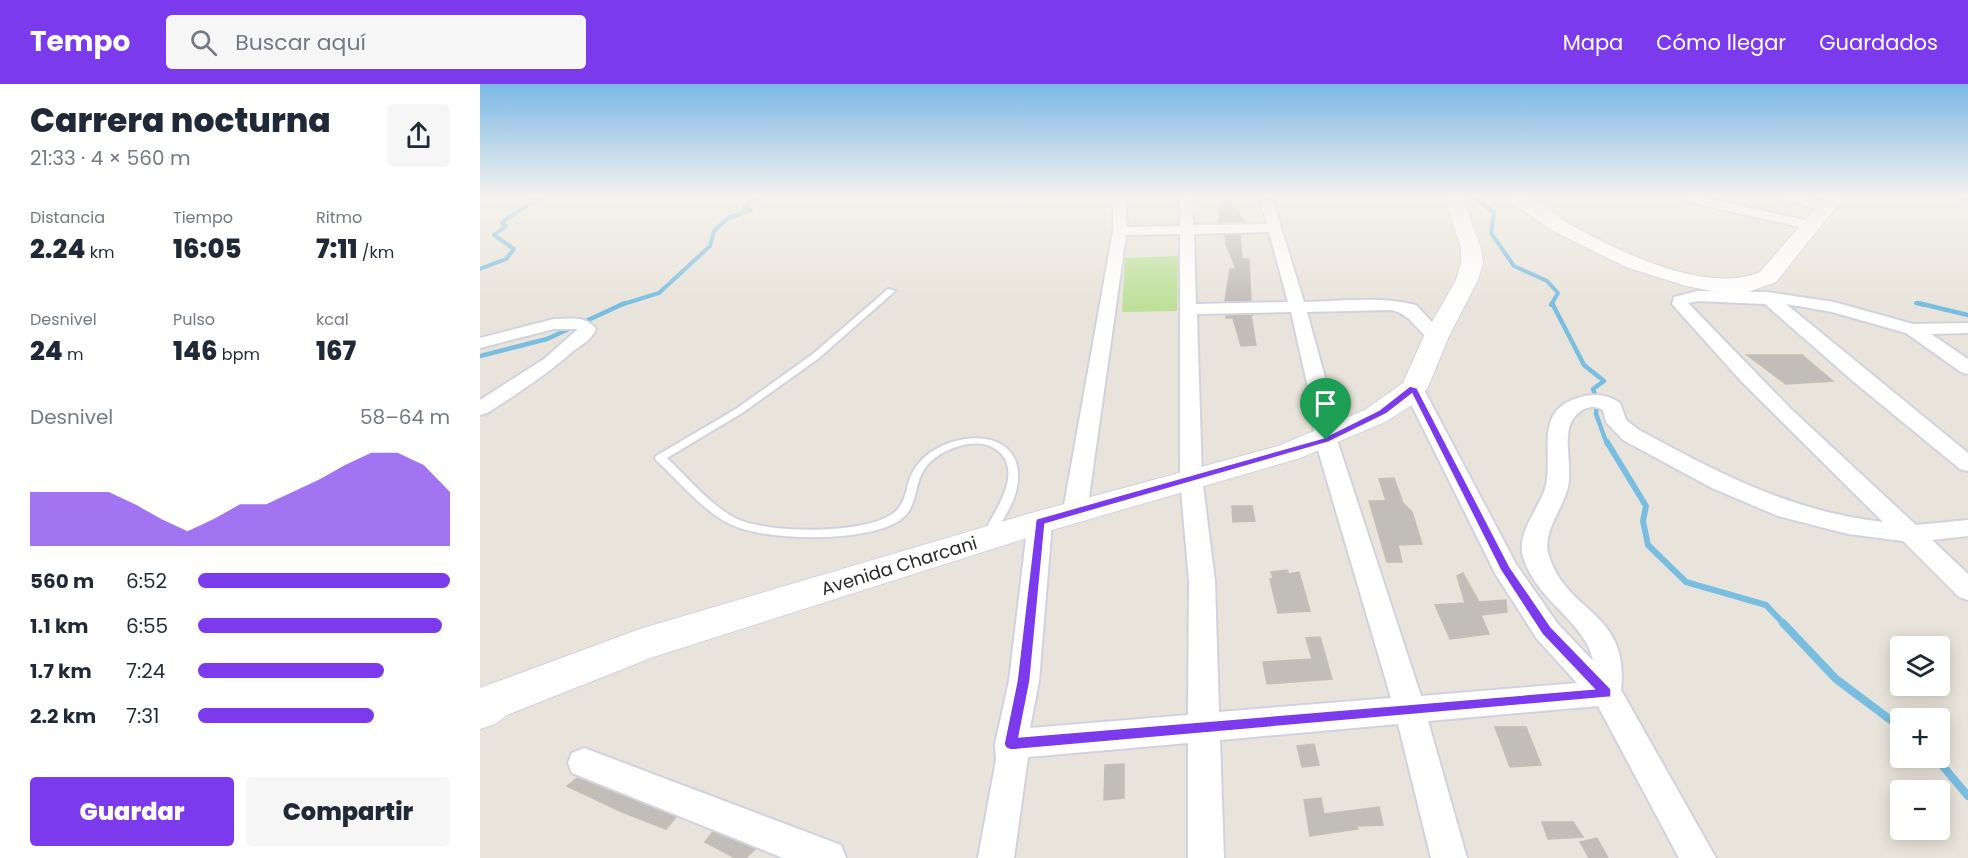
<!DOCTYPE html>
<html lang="es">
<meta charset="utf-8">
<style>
body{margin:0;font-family:Poppins,sans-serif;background:#f6f6f7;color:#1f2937;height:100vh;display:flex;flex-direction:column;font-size:22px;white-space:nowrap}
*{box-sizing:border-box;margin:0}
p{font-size:20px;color:#747a83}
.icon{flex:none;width:33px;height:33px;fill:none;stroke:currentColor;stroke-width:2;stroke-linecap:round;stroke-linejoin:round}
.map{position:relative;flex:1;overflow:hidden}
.side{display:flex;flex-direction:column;background:#fff;width:480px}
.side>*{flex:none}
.controls{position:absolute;left:1410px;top:552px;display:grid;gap:12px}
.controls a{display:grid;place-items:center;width:60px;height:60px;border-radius:6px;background:#fff;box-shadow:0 3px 15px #0003;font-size:30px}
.pin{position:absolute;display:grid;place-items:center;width:51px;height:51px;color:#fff;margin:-62px -26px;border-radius:50% 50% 50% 0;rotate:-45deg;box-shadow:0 0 6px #0007}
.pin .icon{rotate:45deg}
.round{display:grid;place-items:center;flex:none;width:63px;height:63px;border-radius:6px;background:#f6f6f7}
.headline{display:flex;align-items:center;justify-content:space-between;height:102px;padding:0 30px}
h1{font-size:33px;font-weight:800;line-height:45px}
.figures{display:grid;grid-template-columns:repeat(3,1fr);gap:9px;height:102px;padding:6px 30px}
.figures div{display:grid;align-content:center}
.figures b{font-size:26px;font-weight:800}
.figures small{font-size:16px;font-weight:400}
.figures p{font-size:16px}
.chart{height:168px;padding:12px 30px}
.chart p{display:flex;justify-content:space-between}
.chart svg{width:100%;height:108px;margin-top:6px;fill:#7c3aed;opacity:.7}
.action{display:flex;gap:12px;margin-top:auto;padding:12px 30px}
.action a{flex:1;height:69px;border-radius:6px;background:#7c3aed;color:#fff;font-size:24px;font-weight:800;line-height:69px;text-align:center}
.action a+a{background:#f6f6f7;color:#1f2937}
ul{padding:0 30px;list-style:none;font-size:20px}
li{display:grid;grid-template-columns:96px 72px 1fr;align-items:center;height:45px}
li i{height:15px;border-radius:8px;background:#7c3aed}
header{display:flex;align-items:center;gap:36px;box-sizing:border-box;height:84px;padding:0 30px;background:#7c3aed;color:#fff}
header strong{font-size:28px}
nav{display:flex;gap:33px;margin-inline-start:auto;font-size:21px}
.search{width:420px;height:54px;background:#f6f6f7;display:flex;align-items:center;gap:15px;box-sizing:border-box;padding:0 21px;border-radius:6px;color:#747a83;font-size:22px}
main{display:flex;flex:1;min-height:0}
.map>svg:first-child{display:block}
.pitch{fill:#bee09a}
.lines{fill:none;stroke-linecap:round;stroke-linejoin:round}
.stream-far3{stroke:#79bee0;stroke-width:4}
.stream-far2{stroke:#79bee0;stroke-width:4.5}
.stream-far1{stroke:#79bee0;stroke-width:6}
.stream{stroke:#79bee0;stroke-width:8}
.building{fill:#c1bdb8;stroke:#c4bfb5;stroke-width:1.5}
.service-casing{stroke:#d1d2df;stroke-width:4}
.minor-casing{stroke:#d1d2df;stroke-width:4}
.secondary-casing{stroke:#d1d2df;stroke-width:2}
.service{fill:#fff;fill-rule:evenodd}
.minor{fill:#fff;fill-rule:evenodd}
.secondary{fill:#fff;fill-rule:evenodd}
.route{fill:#7c3aed;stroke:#fff;stroke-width:1.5;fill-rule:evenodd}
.labels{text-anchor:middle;stroke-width:4.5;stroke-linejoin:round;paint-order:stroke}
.street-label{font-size:18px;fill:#282828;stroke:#fff}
</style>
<header>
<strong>Tempo</strong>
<div class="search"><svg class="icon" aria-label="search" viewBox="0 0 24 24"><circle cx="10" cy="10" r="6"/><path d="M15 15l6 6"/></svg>Buscar aquí</div>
<nav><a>Mapa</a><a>Cómo llegar</a><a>Guardados</a></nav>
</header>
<main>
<section class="side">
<div class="headline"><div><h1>Carrera nocturna</h1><p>21:33 · 4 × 560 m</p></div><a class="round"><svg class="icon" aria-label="share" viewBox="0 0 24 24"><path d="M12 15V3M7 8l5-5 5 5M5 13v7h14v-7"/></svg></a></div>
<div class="figures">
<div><p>Distancia</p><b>2.24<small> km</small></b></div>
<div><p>Tiempo</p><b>16:05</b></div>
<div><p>Ritmo</p><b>7:11<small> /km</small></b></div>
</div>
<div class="figures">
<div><p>Desnivel</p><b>24<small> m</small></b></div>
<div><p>Pulso</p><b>146<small> bpm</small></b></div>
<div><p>kcal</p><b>167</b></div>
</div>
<div class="chart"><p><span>Desnivel</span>58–64 m</p>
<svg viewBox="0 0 160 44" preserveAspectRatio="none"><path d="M0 44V22L10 22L20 22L30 22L40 27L50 33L60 38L70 33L80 27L90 27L100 22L110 17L120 11L130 6L140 6L150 11L160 22V44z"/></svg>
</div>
<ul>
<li><b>560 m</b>6:52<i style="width:100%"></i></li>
<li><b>1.1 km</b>6:55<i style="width:97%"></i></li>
<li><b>1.7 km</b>7:24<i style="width:74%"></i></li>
<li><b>2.2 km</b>7:31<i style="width:70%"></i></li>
</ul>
<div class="action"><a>Guardar</a><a>Compartir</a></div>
</section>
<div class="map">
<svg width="1488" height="774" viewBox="0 0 1488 774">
<rect width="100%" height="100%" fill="#e9e4db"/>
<path class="pitch" d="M698,172L697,227L642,228L645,174Z"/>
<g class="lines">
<path class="stream-far3" d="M1477,113L1488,117
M997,114L1014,129L1011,149L1034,182L1067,197L1078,209L1071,221
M0,185L26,175L34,165L14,151L26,142L22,139L25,136L60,113
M1436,219L1444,221
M140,221L179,209L230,162L234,147L248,134L271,126L263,123L279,113"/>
<path class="stream-far2" d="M1072,219L1104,281L1124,297L1113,305L1117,316L1116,330L1127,360
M1438,219L1488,231
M0,272L67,255L145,219"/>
<path class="stream-far1" d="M1127,358L1166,422L1163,437L1168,461L1206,498L1286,521L1304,540"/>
<path class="stream" d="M1303,539L1356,595L1420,643
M1456,674L1488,712"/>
</g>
<path class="building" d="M741,117H752L764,138H739Z
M745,151H760L762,175H769L771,217H745L750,185H756L746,160Z
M773,231L771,232L776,261L761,262L753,234H746V232Z
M1267,271H1322L1353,297L1306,300Z
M914,394L923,419L932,428L942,460L918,461L922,478H907L889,417H906L899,395Z
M752,422H772L775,437L753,438Z
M807,486L809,490L819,488L830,527L798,529L790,495H793L791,488Z
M983,489L999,518L1026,516L1027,528L1001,531L1009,550L970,555L955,521L985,519L977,492Z
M840,553L852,595L787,600L783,578L832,575L826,554Z
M1015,643H1046L1061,681L1030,683Z
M834,660L839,681L822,683L817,662Z
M644,680V714L624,716L625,681Z
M97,694L196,733L186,745L142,728L87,702Z
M841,714L844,730L899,723L903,741L877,742L878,745L830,752L824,716Z
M1062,738H1093L1103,753L1068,755Z
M233,748L275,765L266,774H255L225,758Z
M1117,754L1128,774H1109L1100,758Z"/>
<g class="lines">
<g class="service-casing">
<path id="service" d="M408,205L415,207L339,274L262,329L187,374C208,394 229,420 255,434C285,450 395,452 418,425C424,418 426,409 428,400C434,378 451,365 472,358C507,347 545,359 537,403C534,421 520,440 511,456H503L501,453C513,430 548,385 514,364C494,352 458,366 445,384C433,400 439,423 420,436C387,459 283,458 248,439C222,426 198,396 176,376L175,374L176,372L256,325L333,270Z"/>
</g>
<g class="minor-casing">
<path id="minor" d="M633,113H645L647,143L700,142V113H712L713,141L787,140L781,120L783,117H793L824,218C861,217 900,212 936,221L965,252L956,257C938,253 935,231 911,226L827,228L849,308L857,356L941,612L1097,599L1057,555L1016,491L923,304L926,300H940L943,304L1036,480L1077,539L1113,577C1106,538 1057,518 1043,473C1036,450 1058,426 1065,405C1075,370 1051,326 1101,313C1115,309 1128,311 1140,319L1146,336L1159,346C1241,390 1309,427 1403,438L1262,298L1192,220L1194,213L1218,207L1287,208L1354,218L1433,240L1488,239V249L1451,250L1488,275V290L1481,288L1426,249L1352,228L1306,220L1488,369V387L1480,385L1374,298L1285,220L1218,217L1208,219L1312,326L1436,441L1488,436V452L1452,456L1488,490V516L1479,513L1423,457L1368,450L1298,432L1232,404L1143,356L1126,338L1123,326C1109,317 1093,329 1089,344C1085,363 1092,384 1088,403C1083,425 1061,449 1069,472C1087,530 1150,527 1141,606L1236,774H1199L1118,622L948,637L987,774H951L918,640L740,656L744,774H708V659L548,673L534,774H498L516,676L515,660L529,597L548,438L551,432L560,430L569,432L572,438L559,597L550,644L708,631L709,497L700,394V150L646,151L607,427L603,433L595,435L587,433L583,427L633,147ZM789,148L808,218L716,220L714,150ZM811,228L829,308L835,356L911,614L739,628L735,497L722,394L717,230Z
M1198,113H1221L1329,137L1336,141L1329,145L1204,117Z
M1299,113H1323L1352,119L1354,122L1347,126L1300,116Z
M74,235C90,235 106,231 116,245C111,257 102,260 92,268C66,291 37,310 7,329L0,331V316L64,275L98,245H74L0,264V254Z
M104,664L361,761L366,774H303L92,689L88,679L92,669Z"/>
</g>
<g class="secondary-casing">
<path id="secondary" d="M967,113H985L984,118L1001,164L1003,179L998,196L969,252L948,303L935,319L905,338L820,374L572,446L173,573L27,631L15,640L0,645V604L160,545L548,430L798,362L885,326L923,299L944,252L976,196L981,179V164L966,118Z
M1022,113C1029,113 1038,112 1045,113C1062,116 1078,134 1093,142C1142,168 1225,211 1280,188L1345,113H1364L1296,198L1268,208L1243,209L1206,202L1146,183L1075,148Z"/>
</g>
<use href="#service" class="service"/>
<use href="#minor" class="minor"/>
<use href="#secondary" class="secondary"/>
</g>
<linearGradient id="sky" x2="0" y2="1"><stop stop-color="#7bb8e5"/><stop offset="0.51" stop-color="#f5f3ef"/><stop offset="1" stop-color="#f5f3ef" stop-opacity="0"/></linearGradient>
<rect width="1488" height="221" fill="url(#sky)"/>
<path class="route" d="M930,302L937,304L1030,483L1071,543L1131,605V613L531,666L526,664L524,660L537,597L556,435L843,354L899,326ZM932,310L1021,487L1062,550L1114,605L539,653L550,597L565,440L849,358L906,330Z"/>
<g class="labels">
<g class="street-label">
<text transform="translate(419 482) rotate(-17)" y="6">Avenida Charcani</text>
</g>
</g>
</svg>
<div class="controls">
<a><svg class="icon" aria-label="layers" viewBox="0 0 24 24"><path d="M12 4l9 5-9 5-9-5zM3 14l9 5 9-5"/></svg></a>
<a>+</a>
<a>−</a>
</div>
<div class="pin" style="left:846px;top:356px;background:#1e9e55"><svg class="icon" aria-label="arrive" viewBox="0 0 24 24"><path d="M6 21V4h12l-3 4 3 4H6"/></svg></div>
</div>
</main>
